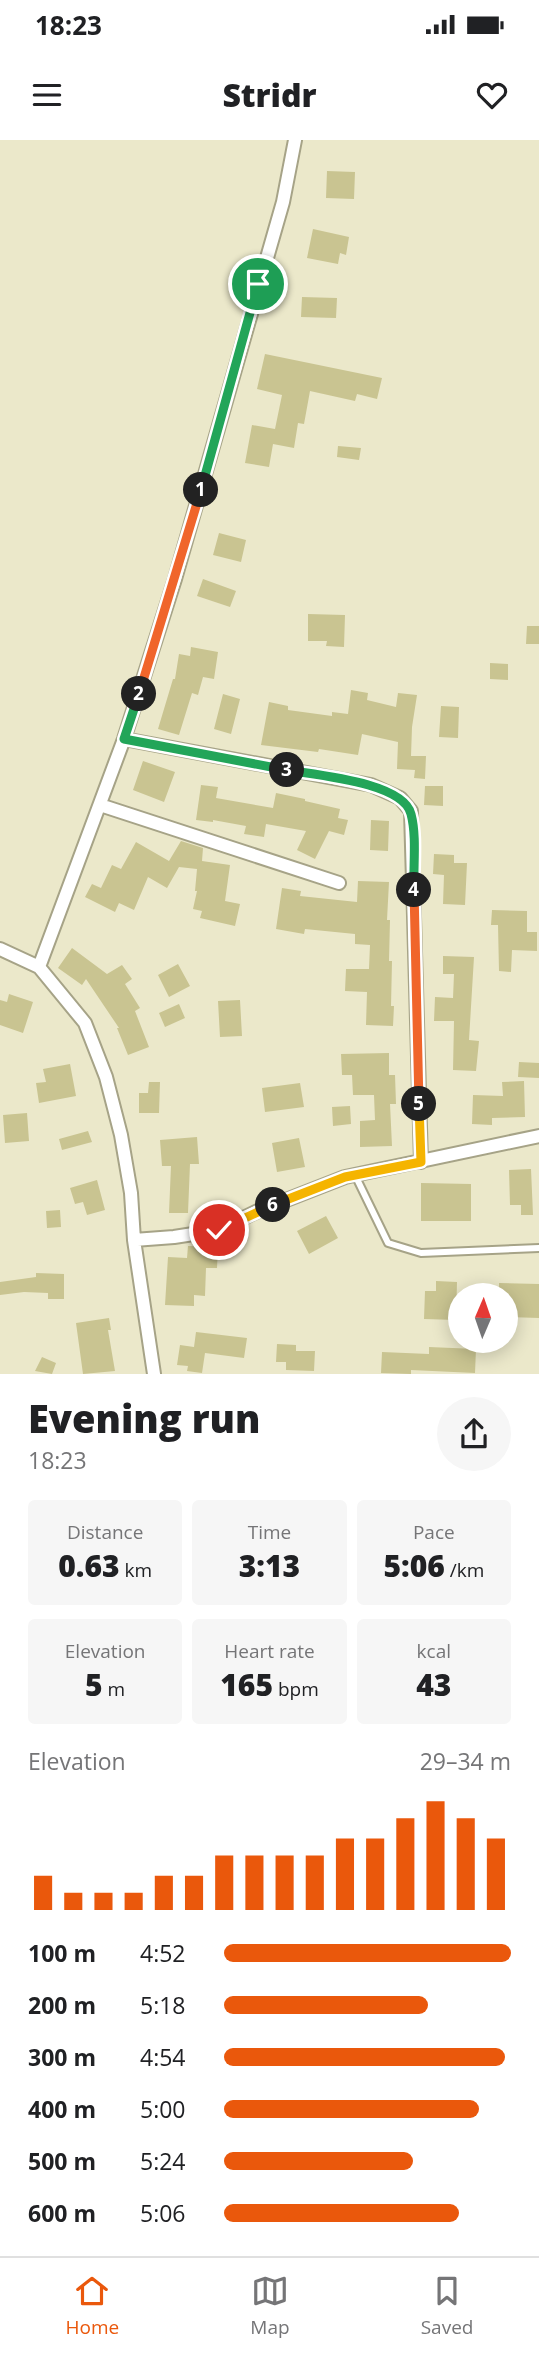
<!DOCTYPE html>
<meta charset="utf-8">
<style>
body{margin:0;font-family:"Open Sans",sans-serif;background:#f6f6f6;color:#202124;height:100vh;display:flex;flex-direction:column;font-size:26px;white-space:nowrap}
*{box-sizing:border-box;margin:0}
p{font-size:23px;color:#757577}
.icon{flex:none;width:38px;height:38px;fill:none;stroke:currentColor;stroke-width:2;stroke-linecap:round;stroke-linejoin:round}
.map{position:relative;height:1234px;overflow:hidden}
.side{display:flex;flex-direction:column;background:#fff;flex:1}
.side>*{flex:none}
.needle{width:46px;rotate:2deg}
.controls{position:absolute;left:448px;top:1143px;display:grid;gap:14px}
.controls a{display:grid;place-items:center;width:70px;height:70px;border-radius:50%;background:#fff;box-shadow:0 4px 18px #0003;font-size:35px}
.pin{position:absolute;display:grid;place-items:center;width:60px;height:60px;color:#fff;margin:-30px;border:4px solid #fff;border-radius:50%;box-shadow:0 2px 7px #0007}
.km{position:absolute;width:35px;height:35px;margin:-18px;border-radius:50%;background:#222;color:#fff;font-size:19px;line-height:35px;text-align:center}
.round{display:grid;place-items:center;flex:none;width:74px;height:74px;border-radius:37px;background:#f6f6f6}
.summary{display:flex;align-items:center;justify-content:space-between;height:119px;padding:0 28px}
h1{font-size:38px;font-weight:800;line-height:52px}
.metrics{display:grid;grid-template-columns:repeat(3,1fr);gap:10px;height:119px;padding:7px 28px}
.metrics div{display:grid;align-content:center;border-radius:7px;background:#f6f6f6;text-align:center}
.metrics b{font-size:30px;font-weight:800}
.metrics small{font-size:19px;font-weight:400}
.metrics p{font-size:19px}
.chart{height:196px;padding:14px 28px}
.chart p{display:flex;justify-content:space-between}
.chart svg{width:100%;height:126px;margin-top:7px;stroke:#ea580c;stroke-width:6}
ul{padding:0 28px;list-style:none;font-size:23px}
li{display:grid;grid-template-columns:112px 84px 1fr;align-items:center;height:52px}
li i{height:18px;border-radius:9px;background:#ea580c}
.status{display:flex;justify-content:space-between;align-items:center;height:49px;padding:0 35px;background:#fff;direction:ltr}
.status svg{height:19px;fill:currentColor}
header{display:flex;justify-content:space-between;align-items:center;height:91px;padding:0 28px;background:#fff;font-size:32px;font-weight:800}
.menu{display:flex;justify-content:space-around;align-items:center;height:98px;border-top:2px solid #e0e0e0;background:#fff;font-size:19px;color:#757577}
.menu a{display:grid;justify-items:center;gap:4px}
.menu .on{color:#ea580c}
.map>svg:first-child{display:block}
.building{fill:#c9c491}
.lines{fill:none;stroke-linecap:round;stroke-linejoin:round}
.lane-casing{stroke:#a6a387;stroke-width:10}
.street-casing{stroke:#a6a387;stroke-width:16}
.lane{stroke:#fff;stroke-width:6}
.street{stroke:#fff;stroke-width:12}
.split-1-casing{stroke:#fff;stroke-width:14}
.split-2-casing{stroke:#fff;stroke-width:14}
.split-3-casing{stroke:#fff;stroke-width:14}
.split-4-casing{stroke:#fff;stroke-width:14}
.split-5-casing{stroke:#fff;stroke-width:14}
.split-6-casing{stroke:#fff;stroke-width:14}
.split-7-casing{stroke:#fff;stroke-width:14}
.split-1{stroke:#22a559;stroke-width:9}
.split-2{stroke:#f0652b;stroke-width:9}
.split-3{stroke:#22a559;stroke-width:9}
.split-4{stroke:#22a559;stroke-width:9}
.split-5{stroke:#f0652b;stroke-width:9}
.split-6{stroke:#f5b400;stroke-width:9}
.split-7{stroke:#f5b400;stroke-width:9}
</style>
<div class="status"><b>18:23</b><svg viewBox="0 0 49 12"><path d="M0 12V9h3v3zM5 12V6h3v6zM10 12V3h3v9zM15 12V0h3v12zM26 1h20v11H26zM47 4h2v5h-2z"/></svg></div>
<header><svg class="icon" aria-label="menu" viewBox="0 0 24 24"><path d="M4 6h16M4 12h16M4 18h16"/></svg>Stridr<svg class="icon" aria-label="heart" viewBox="0 0 24 24"><path d="M12 20l-8-8c-3-5 5-10 8-4 3-6 11-1 8 4z"/></svg></header>
<div class="map">
<svg width="539" height="1234" viewBox="0 0 539 1234">
<rect width="100%" height="100%" fill="#ebe8ca"/>
<path class="building" d="M327,31L355,32L354,59L326,58Z
M313,89L349,97L346,115L340,113L338,124L307,118Z
M302,157L337,158L336,178L301,177Z
M265,214L382,238L377,259L357,254L355,261L310,251L304,284L298,283L294,308L273,304L269,327L245,323L252,285L275,289L282,255L257,249Z
M338,306L361,308L359,320L337,317Z
M219,393L246,400L241,422L213,415Z
M203,439L236,451L230,467L197,456Z
M308,474L345,475L344,507L326,506L327,501H308Z
M527,486H539V504H526Z
M191,507L218,512L214,539L203,537L198,555L192,553L179,595L158,589L173,539H175L179,514L190,516Z
M490,523L508,524V540L490,539Z
M351,550L368,553L367,560L396,567L398,553L417,555L412,587L411,616H426L425,639L414,638L415,630L397,629L398,602L362,594L358,615L319,609L318,612L261,605L269,562L288,566V570L332,576V572L348,574Z
M223,554L240,559L231,594L214,589Z
M441,566L459,567L458,598L439,597Z
M143,621L175,632L164,662L133,650Z
M201,645L218,647L216,658L273,668L276,653L305,659V661L340,669L338,678L348,680L344,695L329,691L315,719L297,710L306,691L266,684L264,697L244,694L246,686L213,680V682L196,680Z
M425,646H443V666L424,665Z
M371,680L389,681L388,711L370,710Z
M181,701L203,708L202,721L230,725L225,761L240,764L235,786L200,778L202,771L193,769L197,751H195L197,729L179,727L167,748L148,737L134,770L119,763L115,772L85,757L92,744L101,748L112,725L121,729L136,702L169,721Z
M434,714L454,715V723H467L465,765L443,764L444,735L433,734Z
M358,741L389,742L387,780H390L389,821H392L391,866H394L393,886L366,885L367,852L345,851L346,829H369L370,805L355,804V794L305,789L304,794L276,789L282,748L301,751L300,756L357,762Z
M492,770L527,771V792H537V811L512,810L511,832L499,831L498,785H491Z
M72,808L107,834L122,825L132,839L125,844L140,868L135,871L149,907L128,915L117,888H119L86,839L82,845L58,828Z
M443,816L474,817L469,900L479,901L476,931L453,930L454,881H434L435,857L453,858L454,834H443Z
M178,824L190,846L169,857L158,835Z
M9,854L33,862L23,893L0,885V860L7,862Z
M240,860L242,896L220,897L218,861Z
M179,864L185,878L165,887L159,873Z
M389,913V935H395L396,964H390L392,1006L360,1007V981L375,980L374,955H353L352,935H342L341,914Z
M519,922L539,923V938L518,937Z
M70,924L76,956L39,963L36,943L46,942L43,929Z
M524,941L525,977L492,978V985L472,984L473,955L503,956L502,942Z
M149,942H160L159,973H139V953H148Z
M300,943L304,967L265,972L262,948Z
M350,966L351,984L333,986L332,967Z
M27,973L29,1001L5,1003L3,975Z
M88,991L92,1002L62,1010L59,999Z
M197,997L199,1024H190L188,1073H169L171,1026H162L160,1000Z
M299,998L305,1027L277,1032L272,1003Z
M531,1029L533,1075H521V1065H510L509,1030Z
M97,1040L105,1070L87,1075L83,1062L75,1064L70,1048Z
M421,1043L471,1044V1081H421Z
M60,1070L61,1087L47,1088L46,1071Z
M326,1076L338,1098L309,1114L297,1091Z
M188,1106L218,1107L217,1128H206L205,1156L194,1155V1166L165,1165L168,1117L187,1118Z
M36,1133L64,1134V1159H48V1153L24,1152L0,1155V1142L36,1137Z
M436,1141L457,1142L456,1180L424,1179L425,1151H436Z
M499,1143L539,1144V1178L506,1177V1155H499Z
M109,1178L111,1190H108L115,1231L83,1234L76,1183Z
M196,1192L247,1198L244,1218L205,1213L202,1233L187,1231L188,1226L177,1225L180,1205L194,1207Z
M277,1204L296,1205V1211H315L314,1231L286,1230V1222H276Z
M429,1207L476,1209L475,1233L411,1230V1234L381,1233L382,1212L429,1214Z
M42,1217L56,1223L52,1234L35,1231Z"/>
<g class="lines">
<g class="lane-casing">
<path id="lane" d="M355,1035L388,1103L421,1113L539,1108"/>
</g>
<g class="street-casing">
<path id="street" d="M124,599L371,645L400,658L411,671L421,1022
M100,665L339,743
M0,809L39,827L85,883L106,937L121,995L131,1053L134,1100L154,1234
M39,827L124,599L175,439L283,62L295,0
M134,1100L174,1097L219,1090L258,1071L345,1037L539,996"/>
</g>
<use href="#lane" class="lane"/>
<use href="#street" class="street"/>
</g>
<g class="lines">
<g class="split-1-casing">
<path id="split-1" d="M201,350L258,144"/>
</g>
<g class="split-2-casing">
<path id="split-2" d="M139,554L201,350"/>
</g>
<g class="split-3-casing">
<path id="split-3" d="M139,554L124,599L287,630"/>
</g>
<g class="split-4-casing">
<path id="split-4" d="M287,630C315,635 403,642 411,674C417,697 413,726 414,750"/>
</g>
<g class="split-5-casing">
<path id="split-5" d="M414,750L419,964"/>
</g>
<g class="split-6-casing">
<path id="split-6" d="M273,1065L345,1037L421,1022L419,964"/>
</g>
<g class="split-7-casing">
<path id="split-7" d="M219,1090L273,1065"/>
</g>
<use href="#split-1" class="split-1"/>
<use href="#split-2" class="split-2"/>
<use href="#split-3" class="split-3"/>
<use href="#split-4" class="split-4"/>
<use href="#split-5" class="split-5"/>
<use href="#split-6" class="split-6"/>
<use href="#split-7" class="split-7"/>
</g>
</svg>
<div class="controls">
<a><svg class="needle" viewBox="-14 -14 28 28"><path d="M0-13l5 13h-10z" fill="#e53935"/><path d="M0 13l5-13h-10z" fill="#757577"/></svg></a>
</div>
<div class="pin" style="left:258px;top:144px;background:#1e9e55"><svg class="icon" aria-label="arrive" viewBox="0 0 24 24"><path d="M6 21V4h12l-3 4 3 4H6"/></svg></div>
<div class="pin" style="left:219px;top:1090px;background:#d93025"><svg class="icon" aria-label="check" viewBox="0 0 24 24"><path d="M5 12l5 5 9-10"/></svg></div>
<b class="km" style="left:201px;top:350px">1</b>
<b class="km" style="left:139px;top:554px">2</b>
<b class="km" style="left:287px;top:630px">3</b>
<b class="km" style="left:414px;top:750px">4</b>
<b class="km" style="left:419px;top:964px">5</b>
<b class="km" style="left:273px;top:1065px">6</b>
</div>
<section class="side">
<div class="summary"><div><h1>Evening run</h1><p>18:23</p></div><a class="round"><svg class="icon" aria-label="share" viewBox="0 0 24 24"><path d="M12 15V3M7 8l5-5 5 5M5 13v7h14v-7"/></svg></a></div>
<div class="metrics">
<div><p>Distance</p><b>0.63<small> km</small></b></div>
<div><p>Time</p><b>3:13</b></div>
<div><p>Pace</p><b>5:06<small> /km</small></b></div>
</div>
<div class="metrics">
<div><p>Elevation</p><b>5<small> m</small></b></div>
<div><p>Heart rate</p><b>165<small> bpm</small></b></div>
<div><p>kcal</p><b>43</b></div>
</div>
<div class="chart"><p><span>Elevation</span>29–34 m</p>
<svg viewBox="0 0 160 44" preserveAspectRatio="none"><path d="M5 44V32M15 44V38M25 44V38M35 44V38M45 44V32M55 44V32M65 44V25M75 44V25M85 44V25M95 44V25M105 44V19M115 44V19M125 44V12M135 44V6M145 44V12M155 44V19"/></svg>
</div>
<ul>
<li><b>100 m</b>4:52<i style="width:100%"></i></li>
<li><b>200 m</b>5:18<i style="width:71%"></i></li>
<li><b>300 m</b>4:54<i style="width:98%"></i></li>
<li><b>400 m</b>5:00<i style="width:89%"></i></li>
<li><b>500 m</b>5:24<i style="width:66%"></i></li>
<li><b>600 m</b>5:06<i style="width:82%"></i></li>
</ul>
</section>
<nav class="menu">
<a class="on"><svg class="icon" aria-label="home" viewBox="0 0 24 24"><path d="M3 11l9-7 9 7M6 9v11h12V9"/></svg>Home</a>
<a><svg class="icon" aria-label="map" viewBox="0 0 24 24"><path d="M3 6l6-2 6 2 6-2v14l-6 2-6-2-6 2zM9 4v14M15 6v14"/></svg>Map</a>
<a><svg class="icon" aria-label="saved" viewBox="0 0 24 24"><path d="M7 4h10v16l-5-4-5 4z"/></svg>Saved</a>
</nav>
